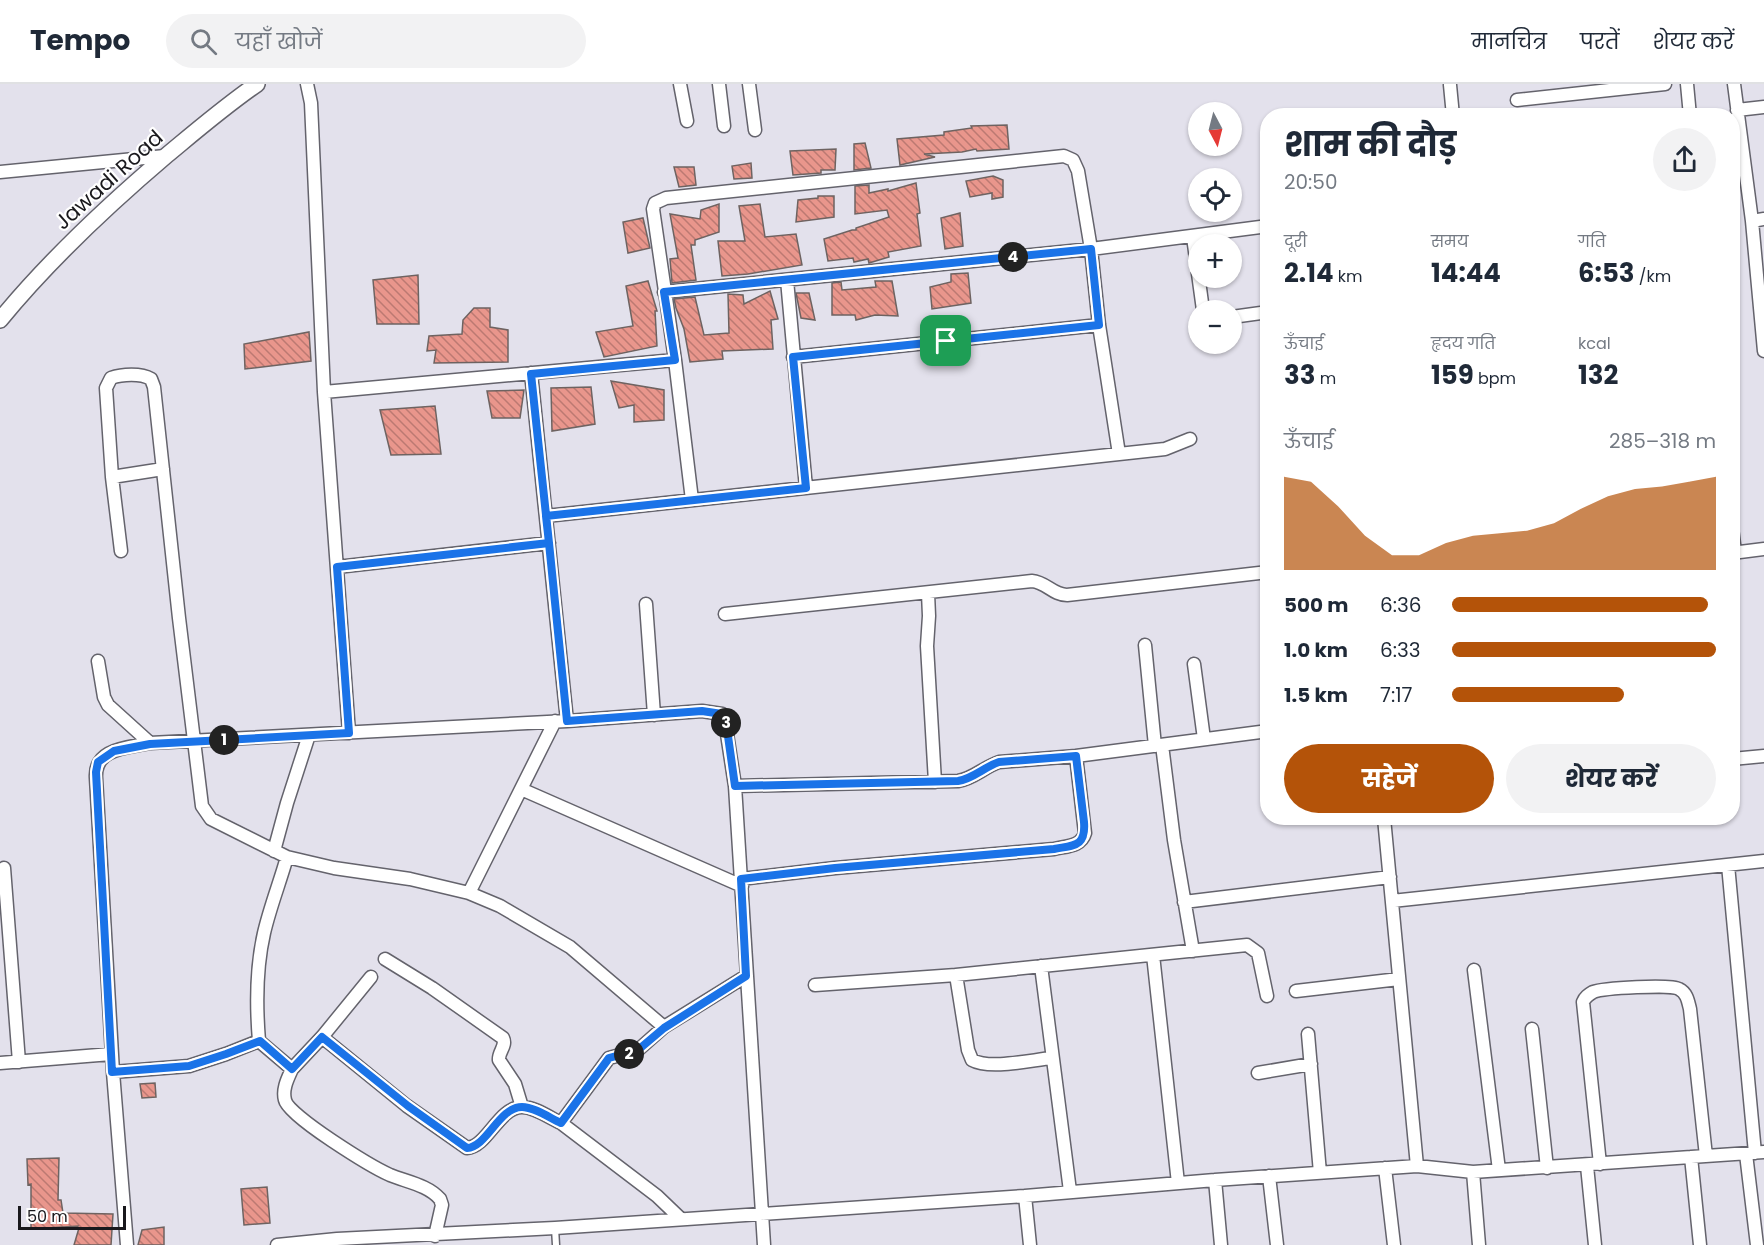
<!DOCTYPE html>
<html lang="hi">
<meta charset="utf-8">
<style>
body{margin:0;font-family:Poppins,"Noto Sans Devanagari",sans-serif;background:#f2f2f3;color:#1f2937;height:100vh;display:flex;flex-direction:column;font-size:22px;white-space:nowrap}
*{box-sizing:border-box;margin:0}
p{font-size:20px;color:#747a83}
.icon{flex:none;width:33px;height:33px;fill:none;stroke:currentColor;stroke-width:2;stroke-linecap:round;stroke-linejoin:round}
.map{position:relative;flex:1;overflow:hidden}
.side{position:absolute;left:1260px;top:24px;width:480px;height:717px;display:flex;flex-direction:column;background:#fff;border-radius:24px;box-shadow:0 2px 4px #0004}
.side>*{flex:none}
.needle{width:39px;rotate:173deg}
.fabs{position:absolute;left:1188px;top:18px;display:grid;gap:12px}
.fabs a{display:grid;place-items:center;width:54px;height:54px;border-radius:50%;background:#fff;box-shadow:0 2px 4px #0004;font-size:30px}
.scale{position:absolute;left:18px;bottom:15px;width:108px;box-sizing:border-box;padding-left:6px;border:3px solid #19181c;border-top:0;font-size:16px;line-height:21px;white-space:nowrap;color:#19181c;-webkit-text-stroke:4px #fff;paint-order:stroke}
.pin{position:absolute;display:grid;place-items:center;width:51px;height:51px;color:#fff;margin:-26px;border-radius:12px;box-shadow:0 3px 9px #0006}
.km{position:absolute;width:30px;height:30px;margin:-15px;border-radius:50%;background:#222;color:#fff;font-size:16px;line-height:30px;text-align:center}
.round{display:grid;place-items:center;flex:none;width:63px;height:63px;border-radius:32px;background:#f2f2f3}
.head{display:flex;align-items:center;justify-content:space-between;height:102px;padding:0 24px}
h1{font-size:33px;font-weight:700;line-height:45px}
.stats{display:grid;grid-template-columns:repeat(3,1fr);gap:9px;height:102px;padding:6px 24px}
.stats div{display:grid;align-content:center}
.stats b{font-size:26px;font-weight:700}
.stats small{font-size:16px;font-weight:400}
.stats p{font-size:16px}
.chart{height:168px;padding:12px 24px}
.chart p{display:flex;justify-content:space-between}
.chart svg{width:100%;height:108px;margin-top:6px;fill:#b45309;opacity:.7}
.cta{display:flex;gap:12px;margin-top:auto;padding:12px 24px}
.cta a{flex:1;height:69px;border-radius:36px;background:#b45309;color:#fff;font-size:24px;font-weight:700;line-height:69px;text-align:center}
.cta a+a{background:#f2f2f3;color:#1f2937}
ul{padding:0 24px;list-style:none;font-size:20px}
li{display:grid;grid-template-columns:96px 72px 1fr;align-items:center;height:45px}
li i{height:15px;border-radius:8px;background:#b45309}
header{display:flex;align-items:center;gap:36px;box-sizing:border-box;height:84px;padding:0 30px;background:#fff;border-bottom:2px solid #e0e1e3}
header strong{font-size:28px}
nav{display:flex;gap:33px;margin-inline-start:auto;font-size:21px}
.search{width:420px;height:54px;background:#f2f2f3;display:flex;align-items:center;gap:15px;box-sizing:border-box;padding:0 21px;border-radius:33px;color:#747a83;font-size:22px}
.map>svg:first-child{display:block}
.building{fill:url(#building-back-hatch);stroke:#6e6361;stroke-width:1.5}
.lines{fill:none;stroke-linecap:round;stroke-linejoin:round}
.service-casing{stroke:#64636c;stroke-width:9}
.minor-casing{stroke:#64636c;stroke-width:15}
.tertiary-casing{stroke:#64636c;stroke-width:18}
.service{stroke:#fff;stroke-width:6}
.minor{stroke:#fff;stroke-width:12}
.tertiary{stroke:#fff;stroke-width:15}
.route-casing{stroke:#fff;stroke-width:12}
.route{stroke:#1a73e8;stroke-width:8}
.labels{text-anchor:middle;stroke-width:4.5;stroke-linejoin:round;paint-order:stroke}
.street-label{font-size:21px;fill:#19181c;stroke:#fff}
</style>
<header>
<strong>Tempo</strong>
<div class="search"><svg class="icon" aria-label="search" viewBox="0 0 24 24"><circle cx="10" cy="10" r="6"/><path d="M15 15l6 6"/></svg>यहाँ खोजें</div>
<nav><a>मानचित्र</a><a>परतें</a><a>शेयर करें</a></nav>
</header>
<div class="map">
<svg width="1764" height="1161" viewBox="0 0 1764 1161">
<defs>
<pattern id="building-back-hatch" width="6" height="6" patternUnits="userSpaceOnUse" patternTransform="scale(1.5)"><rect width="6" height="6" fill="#e9968c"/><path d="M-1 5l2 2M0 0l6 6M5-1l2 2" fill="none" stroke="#bc7972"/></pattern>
</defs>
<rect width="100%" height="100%" fill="#e3e1ec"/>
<path class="building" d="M1007,41L1009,65L977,67L976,65L962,68L924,70L935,73L900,81L897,55L944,51V48L972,44L971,42Z
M865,59L871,84L854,86V60Z
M836,65L835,86H821V89L793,91L790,67Z
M751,79L752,94L734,95L732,82Z
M674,83H694L696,101L679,103Z
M993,92L1003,96V113L992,115V109L970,113L966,97Z
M916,99L920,129L917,130L921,162L888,168L889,173L869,179L868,175L854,178L853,174L828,177L824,155L852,146H856V144L889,133L887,126L855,130V102L869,101V109L888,105V107Z
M818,112H834V133L796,138L798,116L818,114Z
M719,120V148L695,156V161H691L696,196L672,199L670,175L678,174L670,130L700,135L701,126Z
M760,120L765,153L796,150L802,181L748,190L722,192L718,157H745L739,122Z
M960,129L963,162L945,165L941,134Z
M643,134L650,164L628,169L623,138Z
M968,189L971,219L932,225L930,203L951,198V190Z
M418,191L419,240H377L373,196Z
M648,197L657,227H655L657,262L604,273L596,248L633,242L626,202Z
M875,197H892L898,232L875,231L856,236L855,231H832V199L841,198L842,206L876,203Z
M770,207L778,235L771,236L773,265L722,267L723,275L690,278L684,245L676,224L674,215L695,213L704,251L729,249L728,210L743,211L744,220Z
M796,209H809L815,236L801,234Z
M474,224H490V243L508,246V278L434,279L436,266L427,267L429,252L462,250L463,236Z
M309,248L311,277L245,285L244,260Z
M611,297L664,306V336L634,338V321L619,324Z
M591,303L595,340L552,347L551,304Z
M524,306L520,334H492L487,307Z
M435,322L441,370L391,371L380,326Z
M155,999L156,1013L142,1014L140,1000Z
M59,1074L58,1116H61L63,1129L113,1130L111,1161H74L79,1144H77L78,1142L31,1145V1100L28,1101L27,1075Z
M267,1103L270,1139L244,1141L241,1105Z
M164,1143V1161H138L142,1146Z"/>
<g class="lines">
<g class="service-casing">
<path id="service" d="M555,1144L556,1161"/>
</g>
<g class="minor-casing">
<path id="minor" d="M307,0L311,19L324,308L675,276L653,125L655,119L666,114L1064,72L1073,76L1078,87L1091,165L1099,241L1119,370
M680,0L687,37
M719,0L724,42
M749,0L755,46
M1687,0L1690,32
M1734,0L1752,137L1764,135
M1450,1L1453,32
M1517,16L1665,0
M1737,26L1764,23
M0,88L165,72
M1752,137L1764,267
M1193,153L1203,226
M787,196L806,404
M664,208L1091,165L1268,142
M1232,233L1268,228
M793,273L1099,241
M675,276L692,416
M531,289L567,637
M324,308L349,649
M112,393L163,385
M546,432L1165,365L1190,355
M1732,444L1735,468
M121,467L112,393L106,304L111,294C122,290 141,289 151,295L154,303L179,534L202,722L211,735L287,773L334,784L410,795L469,809L500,822L570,863L664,943
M1732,469L1764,465
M337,483L549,459
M928,509L929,532L927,562L935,698
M646,520L654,631
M725,530L1032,497C1046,498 1053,511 1067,511L1268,488
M1145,561L1155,662
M98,577L104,613L108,621L150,659
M1194,580L1204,655
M1162,661L1174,756L1193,867
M1732,675L1764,672
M735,702L958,697C973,695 984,683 999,678L1076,672
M521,705L742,802
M1384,734L1417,1082
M274,767L287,719L309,651
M287,773C280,798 270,823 264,849C256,884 256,921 259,957L292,985C288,994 282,1005 285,1016C288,1032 372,1083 390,1091C407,1098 428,1101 440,1115L442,1121L435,1152
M1728,781L1755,1069
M4,784L19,978
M741,795L835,784L1054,765C1066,762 1081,763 1085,749L1076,672L1268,647
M469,809L555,637
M1392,817L1764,777
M1184,818L1390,793
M1153,871L1178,1099
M385,875L432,904L503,954C507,962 498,968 499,976L515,1000L522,1023
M1041,882L1070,1107
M1474,886L1499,1086
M956,891L968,966L972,976C990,986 1031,976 1052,974
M815,901L956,891L1247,861L1258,869L1267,912
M1296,907L1399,895
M1532,945L1547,1084
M1308,950L1320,1089
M322,953L407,1022L467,1064C487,1063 499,1023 522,1023C535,1023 550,1034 561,1039L609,974L638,966L664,943L746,892
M0,979L111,970
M292,985L322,953L371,893
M113,988L189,982L226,970L259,957
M1258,989L1311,980
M561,1039L657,1112L681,1135
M1746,1070L1757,1161
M1691,1073L1700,1161
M1600,1080L1583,918C1585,913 1588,911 1593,908C1603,904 1671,900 1679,905C1687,909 1688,917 1690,925L1706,1072
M1587,1082L1595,1161
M1385,1084L1394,1161
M1473,1088L1479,1161
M1269,1092L1277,1161
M1215,1096L1221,1161
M1025,1112L1030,1161
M127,1161L113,988L96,694C94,664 127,664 150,659L567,637L702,627L722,630L725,637L735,702L764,1161
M277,1161L337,1155L555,1144L1025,1112L1215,1096L1417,1082L1473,1088L1764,1068"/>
</g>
<g class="tertiary-casing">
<path id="tertiary" d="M0,236C50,175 107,122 167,71C196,47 225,22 257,0"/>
</g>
<use href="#service" class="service"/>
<use href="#minor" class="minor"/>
<use href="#tertiary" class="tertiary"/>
</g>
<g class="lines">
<g class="route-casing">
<path id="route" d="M946,257L793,273L806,404L546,432L549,459L337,483L349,649L150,660L114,667L98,678L96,688L112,988L189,982L226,970L260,957L292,985L322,953L408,1022L467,1064C487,1063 499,1023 522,1023C534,1023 550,1034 561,1039L609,974L638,966L664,944L746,892L741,795L835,784L1054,765C1074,761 1086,763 1084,738L1076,672L999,678C984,683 973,695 958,697L735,702L727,645L722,630L702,627L567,637L549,459L531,290L675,276L664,208L1091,165L1099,241L946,257"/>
</g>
<use href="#route" class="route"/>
</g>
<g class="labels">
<g class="street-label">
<text transform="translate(109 96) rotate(-42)" y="7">Jawadi Road</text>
</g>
</g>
</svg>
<div class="fabs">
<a><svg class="needle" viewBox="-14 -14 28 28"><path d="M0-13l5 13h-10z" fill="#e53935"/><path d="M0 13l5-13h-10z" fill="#747a83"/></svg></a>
<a><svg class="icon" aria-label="locate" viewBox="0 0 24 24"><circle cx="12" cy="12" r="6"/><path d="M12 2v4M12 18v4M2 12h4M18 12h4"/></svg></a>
<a>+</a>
<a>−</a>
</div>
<div class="scale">50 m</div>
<div class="pin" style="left:946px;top:257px;background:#1e9e55"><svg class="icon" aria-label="arrive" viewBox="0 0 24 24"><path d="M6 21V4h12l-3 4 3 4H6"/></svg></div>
<b class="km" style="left:224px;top:656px">1</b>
<b class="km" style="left:629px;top:970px">2</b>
<b class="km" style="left:726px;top:639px">3</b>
<b class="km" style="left:1013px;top:173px">4</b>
<section class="side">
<div class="head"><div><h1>शाम की दौड़</h1><p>20:50</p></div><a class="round"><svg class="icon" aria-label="share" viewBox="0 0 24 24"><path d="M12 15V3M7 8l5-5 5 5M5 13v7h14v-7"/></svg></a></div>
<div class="stats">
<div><p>दूरी</p><b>2.14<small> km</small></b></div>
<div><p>समय</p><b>14:44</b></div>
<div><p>गति</p><b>6:53<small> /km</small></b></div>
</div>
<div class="stats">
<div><p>ऊँचाई</p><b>33<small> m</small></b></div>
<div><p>हृदय गति</p><b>159<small> bpm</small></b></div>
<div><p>kcal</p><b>132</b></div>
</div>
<div class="chart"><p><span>ऊँचाई</span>285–318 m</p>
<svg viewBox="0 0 160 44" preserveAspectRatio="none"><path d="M0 44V6L10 8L20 18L30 30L40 38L50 38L60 33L70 30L80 29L90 28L100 25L110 19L120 14L130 11L140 10L150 8L160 6V44z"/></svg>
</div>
<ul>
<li><b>500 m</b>6:36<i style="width:97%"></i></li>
<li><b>1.0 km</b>6:33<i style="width:100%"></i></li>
<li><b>1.5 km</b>7:17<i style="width:65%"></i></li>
</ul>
<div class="cta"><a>सहेजें</a><a>शेयर करें</a></div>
</section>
</div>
